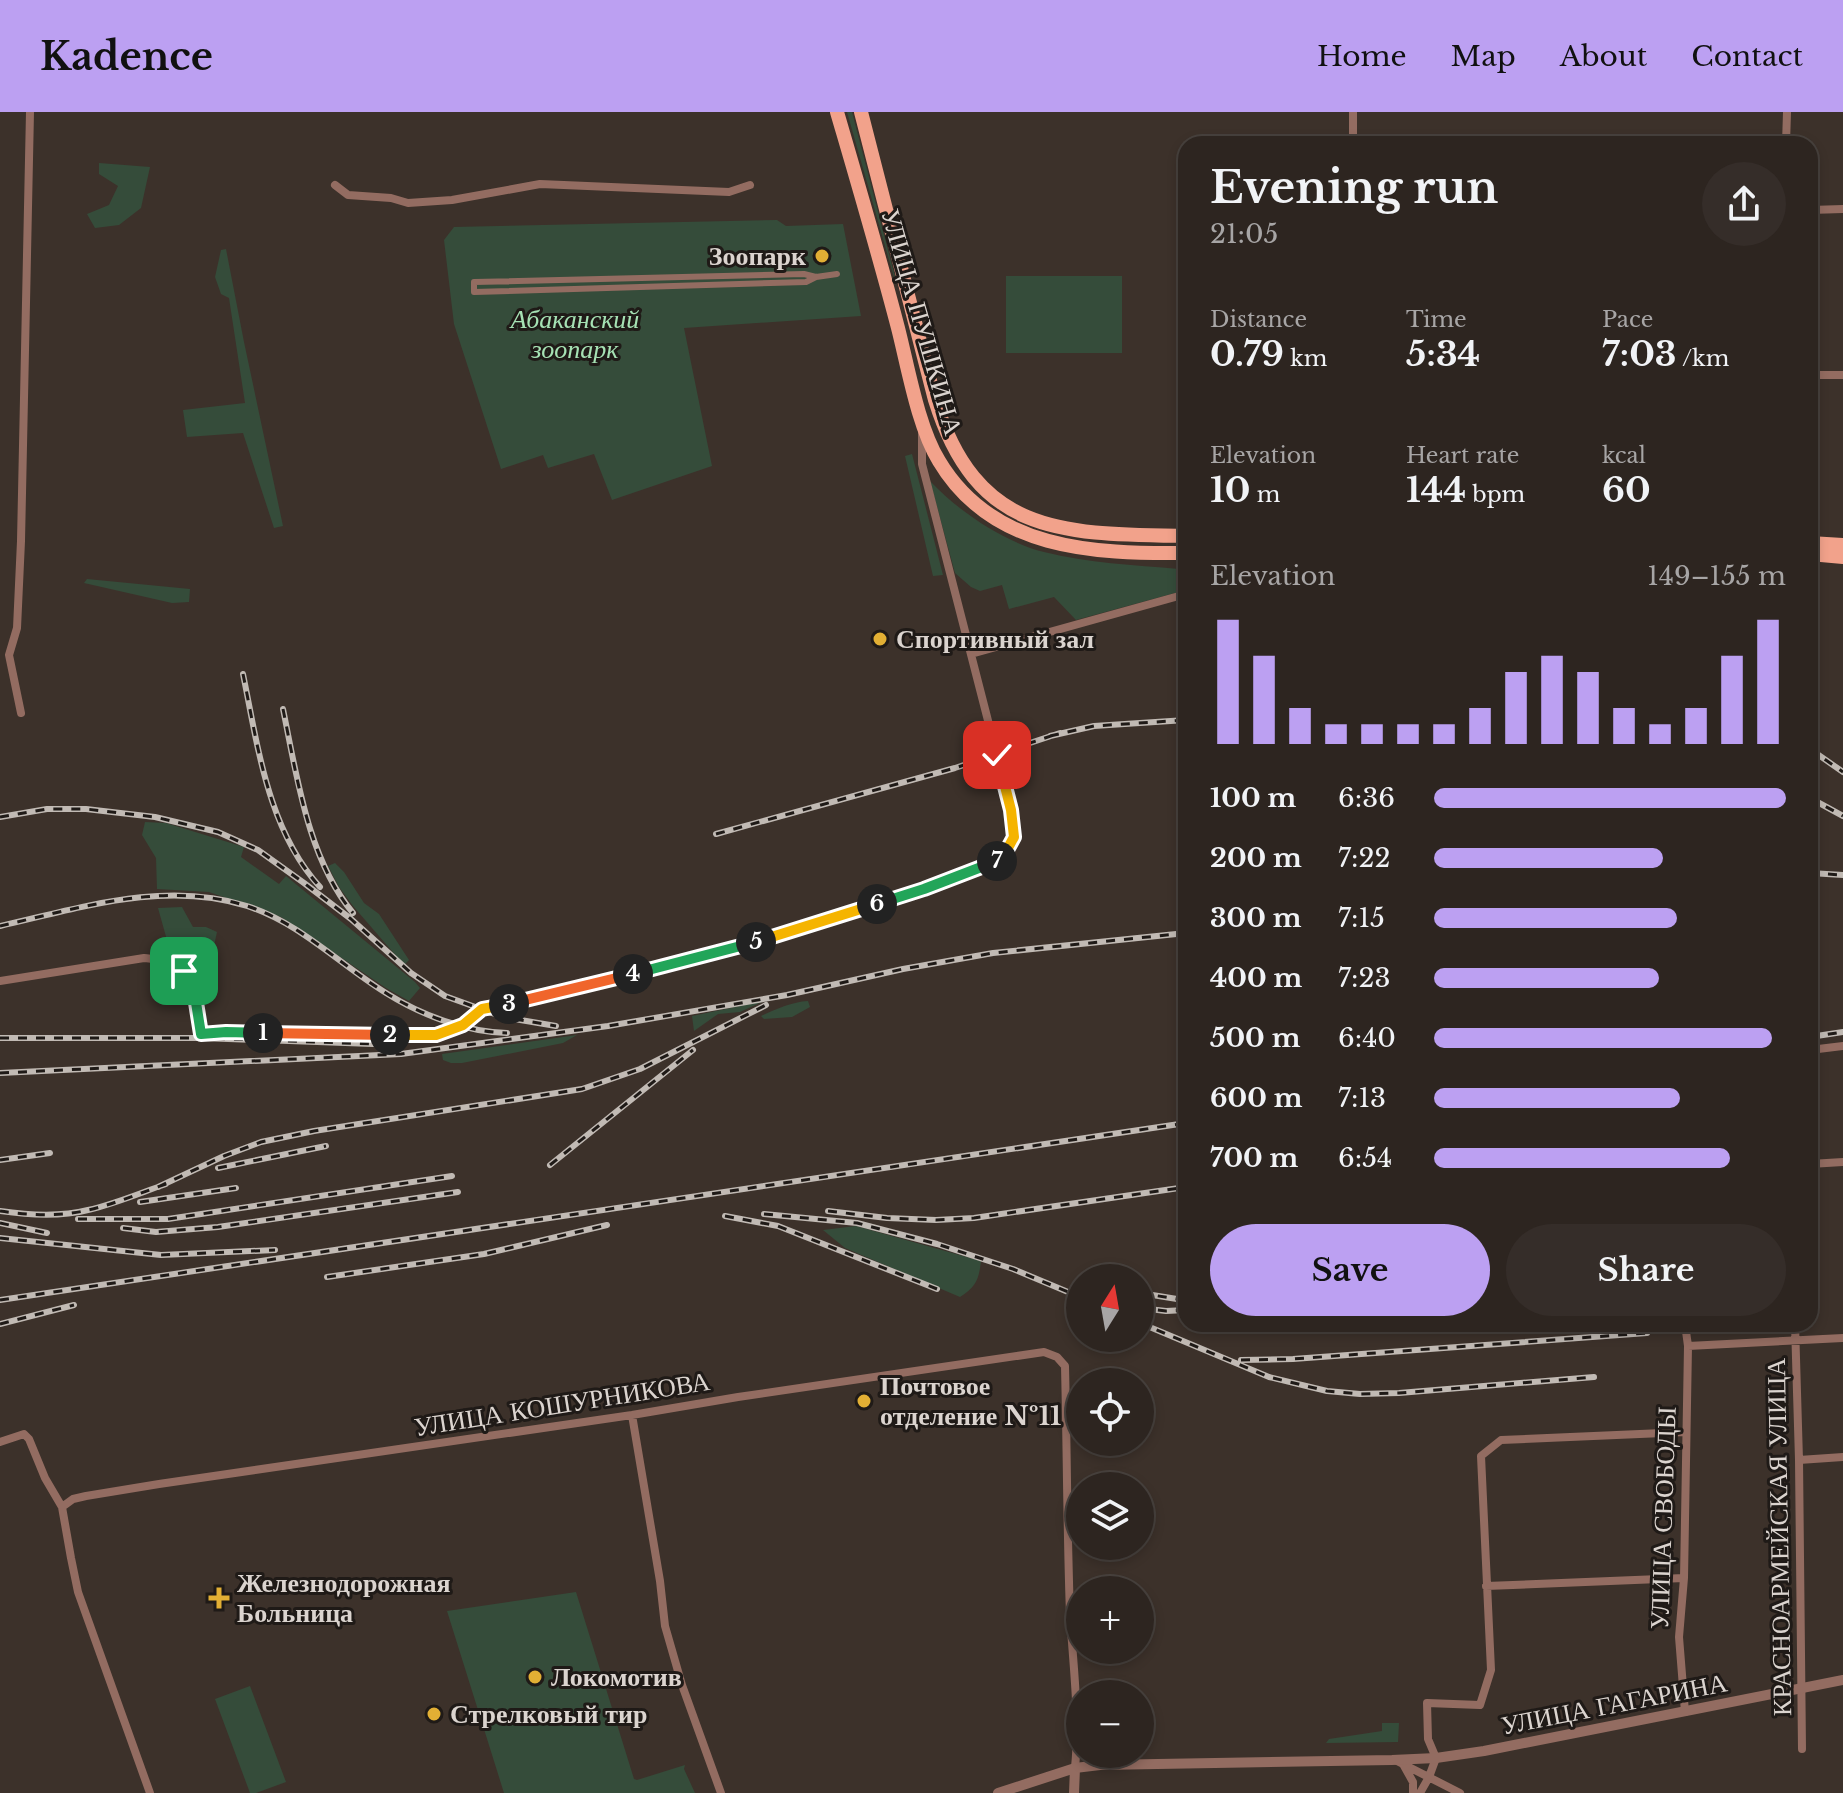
<!DOCTYPE html>
<meta charset="utf-8">
<style>
body{margin:0;font-family:"Libre Baskerville",serif;background:#352d29;color:#f1f3f6;height:100vh;display:flex;flex-direction:column;font-size:30px;white-space:nowrap}
*{box-sizing:border-box;margin:0}
p{font-size:26px;color:#a7a5a5}
.icon{flex:none;width:44px;height:44px;fill:none;stroke:currentColor;stroke-width:2;stroke-linecap:round;stroke-linejoin:round}
.map{position:relative;flex:1;overflow:hidden}
.details{position:absolute;left:1178px;top:24px;width:640px;height:1196px;display:flex;flex-direction:column;background:#2d2520;border-radius:24px;box-shadow:0 4px 12px #0003,0 0 0 2px #48423e}
.details>*{flex:none}
.needle{width:52px;rotate:11deg}
.controls{position:absolute;left:1066px;top:1152px;display:grid;gap:16px}
.controls a{display:grid;place-items:center;width:88px;height:88px;border-radius:50%;background:#2d2520;box-shadow:0 4px 12px #0003,0 0 0 2px #48423e;font-size:40px}
.pin{position:absolute;display:grid;place-items:center;width:68px;height:68px;color:#fff;margin:-34px;border-radius:16px;box-shadow:0 4px 12px #0006}
.km{position:absolute;width:40px;height:40px;margin:-20px;border-radius:50%;background:#222;color:#fff;font-size:22px;line-height:40px;text-align:center}
.round{display:grid;place-items:center;flex:none;width:84px;height:84px;border-radius:42px;background:#352d29}
.headline{display:flex;align-items:center;justify-content:space-between;height:136px;padding:0 32px}
h1{font-size:44px;font-weight:800;line-height:60px}
.stats{display:grid;grid-template-columns:repeat(3,1fr);gap:12px;height:136px;padding:8px 32px}
.stats div{display:grid;align-content:center}
.stats b{font-size:34px;font-weight:800}
.stats small{font-size:22px;font-weight:400}
.stats p{font-size:22px}
.chart{height:224px;padding:16px 32px}
.chart p{display:flex;justify-content:space-between}
.chart svg{width:100%;height:144px;margin-top:8px;stroke:#bca0f2;stroke-width:6}
.cta{display:flex;gap:16px;margin-top:auto;padding:16px 32px}
.cta a{flex:1;height:92px;border-radius:48px;background:#bca0f2;color:#111;font-size:32px;font-weight:800;line-height:92px;text-align:center}
.cta a+a{background:#352d29;color:#f1f3f6}
ul{padding:0 32px;list-style:none;font-size:26px}
li{display:grid;grid-template-columns:128px 96px 1fr;align-items:center;height:60px}
li i{height:20px;border-radius:10px;background:#bca0f2}
header{display:flex;align-items:center;gap:48px;box-sizing:border-box;height:112px;padding:0 40px;background:#bca0f2;color:#111}
header strong{font-size:38px}
nav{display:flex;gap:44px;margin-inline-start:auto;font-size:28px}
.map>svg:first-child{display:block}
.green{fill:#354c3a}
.lines{fill:none;stroke-linecap:round;stroke-linejoin:round}
.pedestrian{stroke:#936c61;stroke-width:6}
.minor{stroke:#936c61;stroke-width:8}
.tertiary{stroke:#936c61;stroke-width:10}
.primary{stroke:#f2a28b;stroke-width:14}
.rail-casing{stroke:#c1bab4;stroke-width:6}
.rail{stroke:#1f1a17;stroke-width:3;stroke-dasharray:9;stroke-linecap:butt}
.split-1-casing{stroke:#fff;stroke-width:16}
.split-2-casing{stroke:#fff;stroke-width:16}
.split-3-casing{stroke:#fff;stroke-width:16}
.split-4-casing{stroke:#fff;stroke-width:16}
.split-5-casing{stroke:#fff;stroke-width:16}
.split-6-casing{stroke:#fff;stroke-width:16}
.split-7-casing{stroke:#fff;stroke-width:16}
.split-8-casing{stroke:#fff;stroke-width:16}
.split-1{stroke:#22a559;stroke-width:10}
.split-2{stroke:#f0652b;stroke-width:10}
.split-3{stroke:#f5b400;stroke-width:10}
.split-4{stroke:#f0652b;stroke-width:10}
.split-5{stroke:#22a559;stroke-width:10}
.split-6{stroke:#f5b400;stroke-width:10}
.split-7{stroke:#22a559;stroke-width:10}
.split-8{stroke:#f5b400;stroke-width:10}
.poi-dot{fill:#e2af34;stroke:#1f1a17;stroke-width:3}
.labels{text-anchor:middle;stroke-width:6;stroke-linejoin:round;paint-order:stroke}
.poi-label{font-size:26px;font-weight:bold;fill:#dbd4cf;stroke:#1f1a17;text-anchor:start}
.park-label{font-size:26px;font-style:italic;fill:#a6e2b4;stroke:#1f1a17}
.street-label{font-size:26px;fill:#dbd4cf;stroke:#1f1a17}
</style>
<header>
<strong>Kadence</strong>
<nav><a>Home</a><a>Map</a><a>About</a><a>Contact</a></nav>
</header>
<div class="map">
<svg width="1843" height="1681" viewBox="0 0 1843 1681">
<rect width="100%" height="100%" fill="#3c312a"/>
<path class="green" d="M847,0H852L896,169H895Z
M99,51L150,55L141,96L119,113L95,116L87,102L109,93L118,74L99,62Z
M777,108L786,114L843,112L861,204L684,216L712,354L612,388L594,342L548,356L543,343L501,357L454,212L444,128L454,115Z
M226,137L244,230L283,414L274,416L243,321L187,325L183,298L245,291L229,186L221,182L215,165L221,138Z
M1006,164H1122V241H1006Z
M912,342L943,463L933,464L905,344Z
M930,369C958,399 1004,430 1044,440C1088,451 1134,453 1179,457L1181,464H1186V478L1076,508L1054,485L1009,497L1002,473L980,479L971,475L955,461Z
M87,467L190,477L189,490L172,491L84,471Z
M145,710L166,711L244,735L241,745L279,772L286,764L415,870L420,876L409,889L386,876L281,805L209,780L157,777L156,746L142,723Z
M335,751L344,760L364,791L379,802L409,848L404,853L353,794L339,775L328,754Z
M182,795L193,815H206L217,820L214,834L193,839L197,864L186,859L181,849L172,846L158,796Z
M764,889L740,900L718,902L694,919L692,904Z
M808,889L810,895L792,905L764,907L761,904C776,897 792,890 808,889Z
M577,923L563,931L462,951H451L443,948L442,942Z
M856,1114L981,1149C979,1167 976,1175 960,1185L845,1136L823,1118Z
M576,1480L634,1667L637,1668L685,1653L684,1657L695,1681H504L447,1499Z
M250,1574L286,1670L256,1681H250L215,1587Z
M1382,1611H1399L1398,1630L1326,1631L1329,1627L1382,1619Z"/>
<g class="lines">
<path class="pedestrian" d="M816,165L806,170L474,180V170L804,162L816,165L837,162"/>
<path class="minor" d="M1353,32V0
M1786,32L1787,0
M335,73L348,83L391,86L408,91L452,88L540,72L729,80L750,73
M1810,98L1843,97
M1810,263H1843
M971,542L1186,482
M21,601L9,543L17,516L21,429L30,0
M0,869L144,846C152,847 162,847 169,850C197,863 197,895 201,922L226,920L436,923L463,913L482,897L538,886L736,836L924,777L1002,747L1014,725L1011,698L922,352V321
M1810,938L1843,934
M1810,1052L1843,1050
M1795,1212L1799,1348L1802,1637
M1688,1234L1843,1226
M632,1303L660,1469L665,1514L682,1573L721,1681
M0,1330L24,1322L29,1327L45,1366L62,1395L71,1446L78,1480L150,1681
M1799,1348L1843,1345
M62,1395L73,1387L86,1384L159,1372L632,1303L738,1285L1044,1240L1057,1245L1065,1254C1067,1337 1067,1419 1070,1502C1073,1553 1080,1604 1075,1656
M1486,1474L1684,1466
M1685,1600L1679,1525L1684,1466L1688,1234L1685,1212
M1397,1649L1460,1681
M1403,1652L1413,1670V1681
M1420,1681L1429,1665L1436,1646L1428,1627L1427,1591L1480,1593L1491,1558L1481,1344L1501,1328L1686,1320"/>
<path class="tertiary" d="M998,1681L1075,1656L1100,1653L1392,1648L1436,1646L1484,1639L1843,1568
M1074,1681L1075,1656"/>
<path class="primary" d="M837,0C858,72 879,143 898,216C908,255 918,315 939,349C992,438 1093,442 1186,441
M861,0L935,288C977,424 1063,422 1186,424
M1810,431L1843,433
M1810,442L1843,445"/>
<g class="rail-casing">
<path id="rail" d="M243,562C258,635 268,718 320,775
M283,597C297,665 308,747 353,801
M1050,624L1094,614L1186,608
M1810,637L1843,660
M1810,686L1843,704
M0,705L47,697H86L155,705L218,720L258,738L304,771L351,807L411,861L445,884L503,905L556,914
M716,722L955,656L1060,621
M1810,761L1843,763
M0,814C80,796 165,768 247,794C300,811 339,852 386,881C421,903 466,920 507,921
M1810,925L1843,920
M0,926H200L373,932
M0,961L401,942L608,914L787,883L903,857L993,841L1186,821
M0,1048L50,1041
M550,1053L693,938
M218,1056L326,1034
M158,1075L224,1044L261,1030L314,1019L582,977L640,957L766,893
M140,1090L236,1076
M0,1099C27,1103 61,1105 88,1098C115,1092 140,1081 166,1072
M828,1099L887,1106L936,1108L974,1106L1186,1075
M764,1102L857,1111L937,1132L1013,1157L1080,1185
M725,1104L778,1114L937,1177
M78,1107H168L452,1064
M0,1111L47,1121
M123,1116L156,1120L218,1115L458,1080
M0,1126L161,1143L275,1138
M327,1165L484,1142L607,1113
M1140,1181L1177,1187L1186,1186
M0,1188L1186,1011
M1140,1196L1166,1199L1186,1198
M1140,1211L1269,1265L1327,1279L1360,1282L1399,1281L1594,1265
M0,1212L74,1193
M1241,1248L1293,1247L1647,1221"/>
</g>
<use href="#rail" class="rail"/>
</g>
<g class="lines">
<g class="split-1-casing">
<path id="split-1" d="M184,859L194,878L201,922L226,920L263,921"/>
</g>
<g class="split-2-casing">
<path id="split-2" d="M263,921L390,923"/>
</g>
<g class="split-3-casing">
<path id="split-3" d="M390,923H436L463,913L482,897L509,892"/>
</g>
<g class="split-4-casing">
<path id="split-4" d="M509,892L633,862"/>
</g>
<g class="split-5-casing">
<path id="split-5" d="M633,862L756,830"/>
</g>
<g class="split-6-casing">
<path id="split-6" d="M756,830L877,792"/>
</g>
<g class="split-7-casing">
<path id="split-7" d="M877,792L924,777L997,749"/>
</g>
<g class="split-8-casing">
<path id="split-8" d="M997,749L1002,747L1014,725L1011,698L997,643"/>
</g>
<use href="#split-1" class="split-1"/>
<use href="#split-2" class="split-2"/>
<use href="#split-3" class="split-3"/>
<use href="#split-4" class="split-4"/>
<use href="#split-5" class="split-5"/>
<use href="#split-6" class="split-6"/>
<use href="#split-7" class="split-7"/>
<use href="#split-8" class="split-8"/>
</g>
<g class="poi-dot">
<circle cx="822" cy="144" r="8"/>
<circle cx="880" cy="527" r="8"/>
<circle cx="864" cy="1289" r="8"/>
<path d="M215 1474h8v8h8v8h-8v8h-8v-8h-8v-8h8z"/>
<circle cx="535" cy="1565" r="8"/>
<circle cx="434" cy="1602" r="8"/>
</g>
<g class="labels">
<g class="poi-label">
<text x="806" y="153" text-anchor="end">Зоопарк</text>
<text x="896" y="536">Спортивный зал</text>
<text x="880" y="1283">Почтовое<tspan x="880" dy="30">отделение №11</tspan></text>
<text x="237" y="1480">Железнодорожная<tspan x="237" dy="30">Больница</tspan></text>
<text x="551" y="1574">Локомотив</text>
<text x="450" y="1611">Стрелковый тир</text>
</g>
<g class="park-label">
<text x="575" y="216">Абаканский<tspan x="575" dy="30">зоопарк</tspan></text>
</g>
<g class="street-label">
<text transform="translate(922 210) rotate(74)" y="9">УЛИЦА ПУШКИНА</text>
<text transform="translate(562 1292) rotate(-9)" y="9">УЛИЦА КОШУРНИКОВА</text>
<text transform="translate(1663 1406) rotate(-88)" y="9">УЛИЦА СВОБОДЫ</text>
<text transform="translate(1779 1425) rotate(-91)" y="9">КРАСНОАРМЕЙСКАЯ УЛИЦА</text>
<text transform="translate(1614 1592) rotate(-11)" y="9">УЛИЦА ГАГАРИНА</text>
</g>
</g>
</svg>
<div class="controls">
<a><svg class="needle" viewBox="-14 -14 28 28"><path d="M0-13l5 13h-10z" fill="#e53935"/><path d="M0 13l5-13h-10z" fill="#a7a5a5"/></svg></a>
<a><svg class="icon" aria-label="locate" viewBox="0 0 24 24"><circle cx="12" cy="12" r="6"/><path d="M12 2v4M12 18v4M2 12h4M18 12h4"/></svg></a>
<a><svg class="icon" aria-label="layers" viewBox="0 0 24 24"><path d="M12 4l9 5-9 5-9-5zM3 14l9 5 9-5"/></svg></a>
<a>+</a>
<a>−</a>
</div>
<div class="pin" style="left:184px;top:859px;background:#1e9e55"><svg class="icon" aria-label="arrive" viewBox="0 0 24 24"><path d="M6 21V4h12l-3 4 3 4H6"/></svg></div>
<div class="pin" style="left:997px;top:643px;background:#d93025"><svg class="icon" aria-label="check" viewBox="0 0 24 24"><path d="M5 12l5 5 9-10"/></svg></div>
<b class="km" style="left:263px;top:921px">1</b>
<b class="km" style="left:390px;top:923px">2</b>
<b class="km" style="left:509px;top:892px">3</b>
<b class="km" style="left:633px;top:862px">4</b>
<b class="km" style="left:756px;top:830px">5</b>
<b class="km" style="left:877px;top:792px">6</b>
<b class="km" style="left:997px;top:749px">7</b>
<section class="details">
<div class="headline"><div><h1>Evening run</h1><p>21:05</p></div><a class="round"><svg class="icon" aria-label="share" viewBox="0 0 24 24"><path d="M12 15V3M7 8l5-5 5 5M5 13v7h14v-7"/></svg></a></div>
<div class="stats">
<div><p>Distance</p><b>0.79<small> km</small></b></div>
<div><p>Time</p><b>5:34</b></div>
<div><p>Pace</p><b>7:03<small> /km</small></b></div>
</div>
<div class="stats">
<div><p>Elevation</p><b>10<small> m</small></b></div>
<div><p>Heart rate</p><b>144<small> bpm</small></b></div>
<div><p>kcal</p><b>60</b></div>
</div>
<div class="chart"><p><span>Elevation</span>149–155 m</p>
<svg viewBox="0 0 160 44" preserveAspectRatio="none"><path d="M5 44V6M15 44V17M25 44V33M35 44V38M45 44V38M55 44V38M65 44V38M75 44V33M85 44V22M95 44V17M105 44V22M115 44V33M125 44V38M135 44V33M145 44V17M155 44V6"/></svg>
</div>
<ul>
<li><b>100 m</b>6:36<i style="width:100%"></i></li>
<li><b>200 m</b>7:22<i style="width:65%"></i></li>
<li><b>300 m</b>7:15<i style="width:69%"></i></li>
<li><b>400 m</b>7:23<i style="width:64%"></i></li>
<li><b>500 m</b>6:40<i style="width:96%"></i></li>
<li><b>600 m</b>7:13<i style="width:70%"></i></li>
<li><b>700 m</b>6:54<i style="width:84%"></i></li>
</ul>
<div class="cta"><a>Save</a><a>Share</a></div>
</section>
</div>
